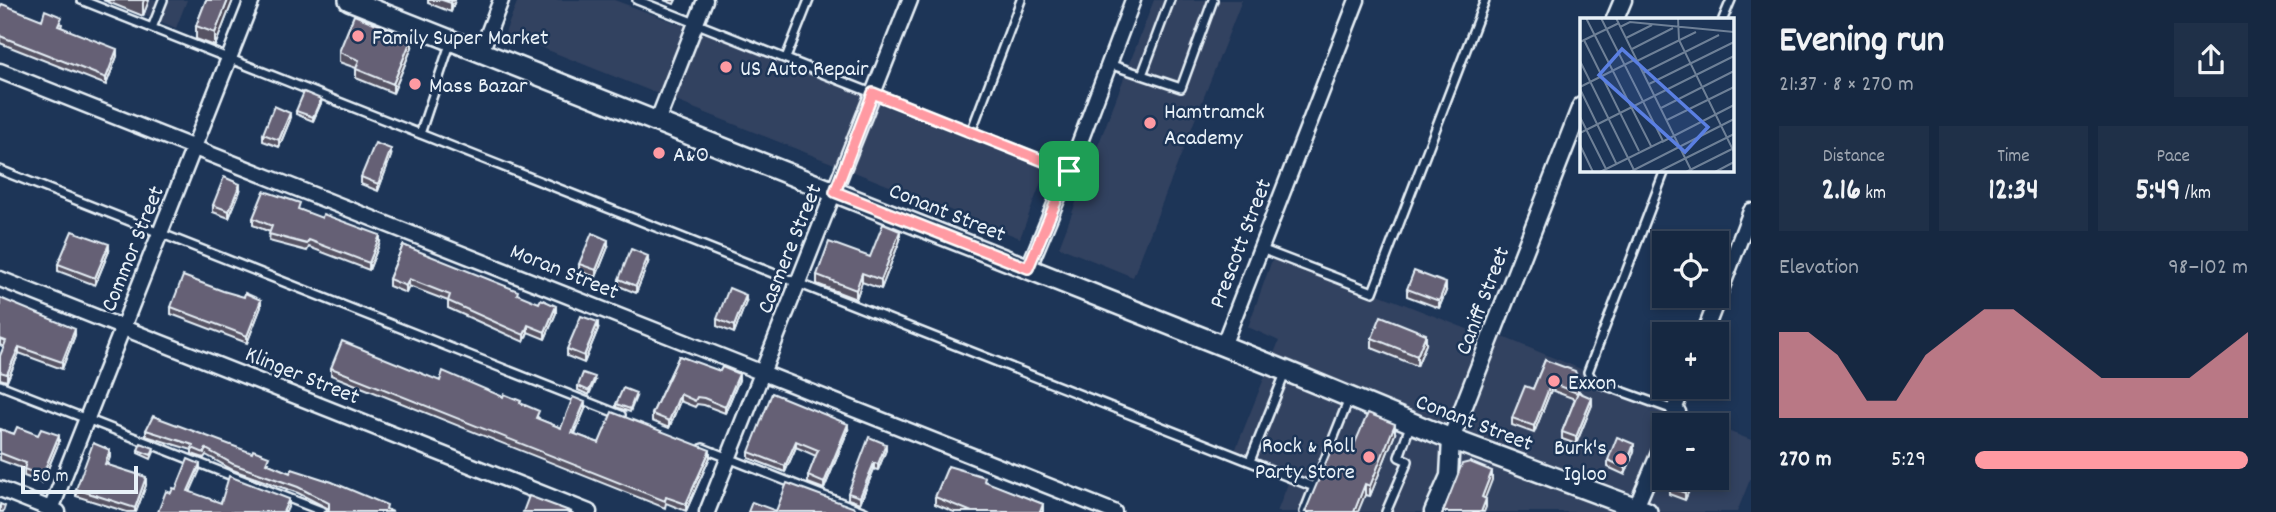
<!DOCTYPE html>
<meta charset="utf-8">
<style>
body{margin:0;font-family:Dekko,sans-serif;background:#1f3048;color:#f1f3f6;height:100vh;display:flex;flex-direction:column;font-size:26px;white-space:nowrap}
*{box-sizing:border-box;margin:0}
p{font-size:23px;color:#9ea6b1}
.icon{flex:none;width:38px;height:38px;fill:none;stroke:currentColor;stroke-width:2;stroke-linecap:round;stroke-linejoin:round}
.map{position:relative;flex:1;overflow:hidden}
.sheet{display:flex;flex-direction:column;background:#162841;width:525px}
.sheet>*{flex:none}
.tools{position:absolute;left:1652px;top:231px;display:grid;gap:14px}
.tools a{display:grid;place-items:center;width:77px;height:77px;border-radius:0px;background:#162841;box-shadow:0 4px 10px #0003,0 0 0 2px #35445a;font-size:35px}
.scale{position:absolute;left:21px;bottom:18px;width:117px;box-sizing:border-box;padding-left:7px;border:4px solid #e8f1f8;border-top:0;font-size:19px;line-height:24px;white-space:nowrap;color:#e8f1f8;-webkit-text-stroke:5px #1d3557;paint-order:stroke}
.pin{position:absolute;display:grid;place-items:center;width:60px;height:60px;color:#fff;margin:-30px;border-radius:14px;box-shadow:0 4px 10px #0006}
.round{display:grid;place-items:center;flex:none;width:74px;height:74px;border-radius:0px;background:#1f3048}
.overview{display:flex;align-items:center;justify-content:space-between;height:119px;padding:0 28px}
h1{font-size:38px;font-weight:700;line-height:52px}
.metrics{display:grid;grid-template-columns:repeat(3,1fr);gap:10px;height:119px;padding:7px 28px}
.metrics div{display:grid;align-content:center;border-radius:0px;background:#1f3048;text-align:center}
.metrics b{font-size:30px;font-weight:700}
.metrics small{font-size:19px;font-weight:400}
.metrics p{font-size:19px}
.chart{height:196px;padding:14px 28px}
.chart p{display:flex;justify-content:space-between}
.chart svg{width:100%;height:126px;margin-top:7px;fill:#ff9aa2;opacity:.7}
ul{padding:0 28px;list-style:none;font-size:23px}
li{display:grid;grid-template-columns:112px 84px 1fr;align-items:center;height:52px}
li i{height:18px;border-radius:9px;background:#ff9aa2}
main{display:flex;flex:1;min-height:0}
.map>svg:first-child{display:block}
.built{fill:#334260}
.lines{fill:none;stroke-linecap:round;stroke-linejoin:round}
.service-casing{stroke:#e8f1f8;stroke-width:12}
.minor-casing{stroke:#e8f1f8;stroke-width:19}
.tertiary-casing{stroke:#e8f1f8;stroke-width:21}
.secondary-casing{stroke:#e8f1f8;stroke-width:24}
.service{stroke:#1d3557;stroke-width:7}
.minor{stroke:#1d3557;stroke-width:14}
.tertiary{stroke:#1d3557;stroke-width:16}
.secondary{stroke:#1d3557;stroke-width:19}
.wall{fill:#575364;stroke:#e8f1f8;stroke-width:2}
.shaded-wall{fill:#474351;stroke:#e8f1f8;stroke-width:2}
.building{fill:#656074;stroke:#e8f1f8;stroke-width:2}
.route-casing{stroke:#fff;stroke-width:14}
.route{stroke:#ff9aa2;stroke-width:9}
.poi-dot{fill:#ff9aa2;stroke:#1d3557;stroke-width:2.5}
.labels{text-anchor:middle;stroke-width:5;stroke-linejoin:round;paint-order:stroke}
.poi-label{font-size:23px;fill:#e8f1f8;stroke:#1d3557;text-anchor:start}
.street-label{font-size:23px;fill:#e8f1f8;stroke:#1d3557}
.inset-road{fill:none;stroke:#6e8097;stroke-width:2}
.view{fill:#5a7fe2;fill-opacity:0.15;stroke:#5a7fe2;stroke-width:3.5}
.inset-edge{fill:none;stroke:#e8f1f8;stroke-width:3.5}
</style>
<main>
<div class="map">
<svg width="1751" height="512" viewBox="0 0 1751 512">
<rect width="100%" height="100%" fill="#1d3557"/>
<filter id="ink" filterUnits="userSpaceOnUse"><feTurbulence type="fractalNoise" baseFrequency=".0143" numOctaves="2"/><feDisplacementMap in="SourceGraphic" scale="14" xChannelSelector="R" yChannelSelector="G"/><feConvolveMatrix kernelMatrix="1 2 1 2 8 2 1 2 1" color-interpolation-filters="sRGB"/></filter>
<g filter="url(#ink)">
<path class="built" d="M107,0H187L176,28Z
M518,0H614L1049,161L1020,238L505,33Z
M1154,0H1242L1133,277L1059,247Z
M1276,249L1373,292L1490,338L1493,333L1588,372L1593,381L1713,425H1664V478H1717V427L1751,440V477L1737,512H1277L1289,481L1231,461L1279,341L1248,327Z"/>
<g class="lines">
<g class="service-casing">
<path id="service" d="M81,0L1314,487
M637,0L1069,171
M1723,19L1731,0
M152,28L163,0
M786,58L809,0
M1109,64L1181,88L1213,0
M1142,75L1170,0
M971,132L1021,0
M420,134L451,41
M0,170L621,415
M1665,170L1588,372L1593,381L1674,410
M1261,249L1373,292L1485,0
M0,385L324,512
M703,448L865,512
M1250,461L1286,371
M1304,512L1349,399
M1386,512L1408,461L1399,457L1411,423"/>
</g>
<g class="minor-casing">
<path id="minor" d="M481,52L501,0
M0,71L1114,512
M657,122L705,0
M1028,269L1069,171L1133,0
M0,279L589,512
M1704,334L1751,211
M1223,346L1357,0
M1671,425L1678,412L1674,410L1683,387
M0,489L58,512
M50,512L252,0
M707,512L910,0
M1634,512L1664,441"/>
</g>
<g class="tertiary-casing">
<path id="tertiary" d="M1615,19L1623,0
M1433,512L1449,476L1451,439L1581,106"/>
</g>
<g class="secondary-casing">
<path id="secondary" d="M349,0L1269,364L1451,439L1647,512"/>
</g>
<use href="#service" class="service"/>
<use href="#minor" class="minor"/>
<use href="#tertiary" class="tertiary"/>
<use href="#secondary" class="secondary"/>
</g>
<path class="wall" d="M103,0H149L143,16Z
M206,0H233L215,46L196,39V26Z
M428,0H455L451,12L428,3Z
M664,0H676L674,4Z
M0,8L42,20L62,24L61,27L117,56L106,85L0,43Z
M412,47L393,93L356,78V68L339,62V52Z
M321,103L313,121L296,114V111Z
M290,120L279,147L263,141V134Z
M391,156L378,191L361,184V177Z
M240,191L229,218L213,212V205Z
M300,210L380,242L369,270L309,247L307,251L269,241L270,232L253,225V218Z
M900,240L881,289L862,282L856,299L817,284V275L870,257Z
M403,245L556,313L545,339L528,332L524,342L448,308V301L409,286L406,293L389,286V279Z
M608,247L596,277L579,271V264Z
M109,251L95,285L58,271V264Z
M648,263L636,293L619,286V279Z
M1407,289L1446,291L1439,308L1407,296Z
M0,298L75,335L62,369L19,353L7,381L0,379V356L4,347L0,345Z
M746,302L734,333L717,326V319Z
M171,307H261L247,343L171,314Z
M598,329L584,363L567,356V349Z
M1372,338L1426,344L1417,366L1372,348Z
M679,356L739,380L725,413L704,405L697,404L695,407L680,401L669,428L652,421V414Z
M1545,360L1580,392V393L1592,405L1576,444L1562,439V432L1575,399L1551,390L1534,433L1512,425V418L1533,389Z
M331,368L440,381L503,397L521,404L539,418L538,419L561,428L585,409L575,434L599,443L710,457L686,511L666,503L665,508L331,375Z
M595,381L589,395L578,390V386Z
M636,397L630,412L616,407V404Z
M0,429L14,434L38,435L59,442L42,483L24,476V469L0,460Z
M146,430L269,462L268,464L290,473L332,482L329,509L298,493L233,470L206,455L204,458L192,454V450L146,436Z
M848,430L824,489L808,483V476L816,456L796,447L785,472L749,458V452Z
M1395,434L1370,496L1365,495L1352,450Z
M138,450L154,452L151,459L138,453Z
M886,450L878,470L874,469L860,503L848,499V493Z
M1634,451L1625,475L1608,467V460Z
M110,457L107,465L146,485L136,512H127L76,496V489Z
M1694,478L1685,500L1669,494V487Z
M985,482L1043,504V512H954L935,504V497Z"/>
<path class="shaded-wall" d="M144,0H149L143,16V3Z
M228,0H233L215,46V33Z
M452,0H455L451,12V3Z
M412,38V47L393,93V84Z
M117,49V56L106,85V78Z
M321,99V103L313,121V117Z
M290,113V120L279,147V140Z
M391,149V156L378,191V184Z
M240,184V191L229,218V211Z
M900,231V240L881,289V280Z
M380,235V242L369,270V263Z
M608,240V247L596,277V270Z
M109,244V251L95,285V278Z
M648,256V263L636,293V286Z
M862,273V282L856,299V290Z
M409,279V286L406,293V286Z
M1446,283V291L1439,308V301Z
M746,295V302L734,333V326Z
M261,300V307L247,343V336Z
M556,306V313L545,339V332Z
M598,322V329L584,363V356Z
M528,325V332L524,342V335Z
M75,329V335L62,369V362Z
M1426,334V344L1417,366V356Z
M19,347V353L7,381V374Z
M739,374V380L725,413V407Z
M1551,383V390L1534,433V426Z
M680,394V401L669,428V421Z
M1592,398V405L1576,444V437Z
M585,402V409L572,439V433Z
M848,424V430L824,489V483Z
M1395,424V434L1370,496V486Z
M59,435V442L42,483V476Z
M796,441V447L785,472V466Z
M886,444V450L878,470V464Z
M1634,444V451L1625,475V468Z
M110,450V457L105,471V464Z
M710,450V457L686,511V504Z
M874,463V469L860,503V497Z
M200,464V470L188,497V491Z
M1492,471V480L1482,506V497Z
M146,477V485L136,512H135V508Z
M1691,478H1694L1685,500V493Z
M1365,484V495L1358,512H1354Z
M289,499V505L286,512H283Z
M1486,499V507L1484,512H1481Z"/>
<path class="building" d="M206,0H228L215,33L196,26Z
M442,0H452L451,3Z
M2,4L42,20L45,10L62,17L58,26L117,49L106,78L0,36V8Z
M354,15L412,38L393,84L356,69L359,60L339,52Z
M304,92L321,99L313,117L296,111Z
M274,106L290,113L279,140L263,134Z
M375,143L391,149L378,184L361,177Z
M224,177L240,184L229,211L213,205Z
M264,191L300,203L298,209L322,218L323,214L380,235L369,263L309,240L307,244L269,234L272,226L253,218Z
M883,224L900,231L881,280L862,273L856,290L817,275L829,242L870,257Z
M72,231L109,244L95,278L58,264Z
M592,233L608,240L596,270L579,264Z
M403,245L518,291L517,294L539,303L541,299L556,306L545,332L528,325L524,335L448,301L450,295L409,279L406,286L389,279Z
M631,249L648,256L636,286L619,279Z
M1414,271L1446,283L1439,301L1407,289Z
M183,276L223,291L244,297L245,293L261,300L247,336L171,307Z
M729,288L746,295L734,326L717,319Z
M0,298L75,329L62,362L19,347L7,374L0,372V356L6,341L0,339Z
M581,316L598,322L584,356L567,349Z
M1381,316L1426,334L1417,356L1372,338Z
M342,341L440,381L443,371L503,397L504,394L521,401L520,403L539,411L536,418L561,428L573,397L585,402L572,433L599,443L612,412L710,450L686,504L666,497L665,501L331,368Z
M679,356L720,371L722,367L739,374L725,407L704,398L697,397L695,401L680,394L669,421L652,414Z
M1545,360L1575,371L1580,385L1577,393L1551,383L1534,426L1512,418L1525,386L1533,389Z
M583,373L595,377L589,391L578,386Z
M623,388L636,393L630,409L616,404Z
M1578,392L1592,398L1576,437L1562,432Z
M772,393L848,424L824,483L808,476L818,450L796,441L785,466L749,452Z
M1368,413L1395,424L1370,486L1365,484L1354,512H1305L1334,443L1352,450Z
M153,416L252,453L253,450L269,456L266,463L290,473L292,469L332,482L387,505L386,509L393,512H323L329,509V503L298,487L233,464L206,449L204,453L192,448L193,445L146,430Z
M17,427L38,435L41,429L59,435L42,476L24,469L26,463L0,453V429L14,434Z
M869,437L886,444L878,464L874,463L860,497L848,493Z
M1617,437L1634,444L1625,468L1608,460Z
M93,443L110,450L105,464L146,477L135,508L76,489Z
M141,443L154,448L151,455L138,450Z
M188,459L200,464L188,491L221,503L229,476L289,499L283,512H158L166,491L171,493L173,488L176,489Z
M1470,462L1492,471L1482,497L1486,499L1481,512H1443L1462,464Z
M948,466L985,477L984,481L1043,504L1040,512H972L935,497Z
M1672,478H1691L1685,493L1669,487Z
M787,483L855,508L857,512H748L752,502L776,511Z
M529,496L572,512H523Z
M0,504L5,506L3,512H0Z"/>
</g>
<g class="lines" filter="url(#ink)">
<g class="route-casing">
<path id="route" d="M873,93L1069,171L1028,268L835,192Z"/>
</g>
<use href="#route" class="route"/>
</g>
<g class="poi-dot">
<circle cx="358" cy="36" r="7"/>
<circle cx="726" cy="67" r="7"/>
<circle cx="415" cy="84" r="7"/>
<circle cx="1150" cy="123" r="7"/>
<circle cx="659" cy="153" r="7"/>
<circle cx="1554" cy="381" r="7"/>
<circle cx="1369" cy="457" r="7"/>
<circle cx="1621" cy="459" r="7"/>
</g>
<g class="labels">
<g class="poi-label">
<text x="372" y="44">Family Super Market</text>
<text x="740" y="75">US Auto Repair</text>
<text x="429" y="92">Mass Bazar</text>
<text x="1164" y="118">Hamtramck<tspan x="1164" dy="26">Academy</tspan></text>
<text x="673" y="161">A&amp;O</text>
<text x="1568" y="389">Exxon</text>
<text x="1355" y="452" text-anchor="end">Rock &amp; Roll<tspan x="1355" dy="26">Party Store</tspan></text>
<text x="1607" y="454" text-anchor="end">Burk's<tspan x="1607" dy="26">Igloo</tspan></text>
</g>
<g class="street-label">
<text transform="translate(948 211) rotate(22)" y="8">Conant Street</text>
<text transform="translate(1239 243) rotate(-69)" y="8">Prescott Street</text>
<text transform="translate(131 248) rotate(-68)" y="8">Commor Street</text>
<text transform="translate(788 248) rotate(-68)" y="8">Casmere Street</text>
<text transform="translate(565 270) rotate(22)" y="8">Moran Street</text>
<text transform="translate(1481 300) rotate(-69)" y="8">Caniff Street</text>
<text transform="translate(303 374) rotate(22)" y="8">Klinger Street</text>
<text transform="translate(1475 421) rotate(21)" y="8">Conant Street</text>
</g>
</g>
<g transform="translate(1580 18)">
<rect width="154" height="154" fill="#1d3557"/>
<path class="inset-road" d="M6,0L71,128M36,0L112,154M98,0L99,22L154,134M40,9L50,4L154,14M46,20L72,7M4,22L59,133M0,24L39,5M52,31L93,10M0,43L55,154M57,43L116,14M63,55L139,17M69,66L154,24M0,69L56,41M0,71L36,145M81,90L154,53M0,99L26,151M87,102L154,69M0,115L154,38M82,124L154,87M0,127L13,154M20,154L83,123L21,0M50,154L154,101M78,154L154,116M106,154L152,131M135,154L154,144"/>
<path class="view" d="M42,31L128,109L105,134L19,57Z"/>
<rect width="154" height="154" class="inset-edge"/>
</g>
</svg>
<div class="tools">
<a><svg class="icon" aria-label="locate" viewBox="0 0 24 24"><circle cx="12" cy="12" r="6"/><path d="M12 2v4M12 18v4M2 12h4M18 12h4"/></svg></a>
<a>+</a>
<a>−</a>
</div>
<div class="scale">50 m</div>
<div class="pin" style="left:1069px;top:171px;background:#1e9e55"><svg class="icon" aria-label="arrive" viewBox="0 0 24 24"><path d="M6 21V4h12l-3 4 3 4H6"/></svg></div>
</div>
<section class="sheet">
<div class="overview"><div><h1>Evening run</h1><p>21:37 · 8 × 270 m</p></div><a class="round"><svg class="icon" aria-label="share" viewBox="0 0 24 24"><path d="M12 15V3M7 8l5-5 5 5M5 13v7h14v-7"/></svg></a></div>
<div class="metrics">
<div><p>Distance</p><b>2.16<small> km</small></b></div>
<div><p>Time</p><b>12:34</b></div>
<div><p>Pace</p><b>5:49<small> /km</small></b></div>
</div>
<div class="chart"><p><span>Elevation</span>98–102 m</p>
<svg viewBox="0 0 160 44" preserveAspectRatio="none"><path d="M0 44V14L10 14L20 22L30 38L40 38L50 22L60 14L70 6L80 6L90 14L100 22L110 30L120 30L130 30L140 30L150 22L160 14V44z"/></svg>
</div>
<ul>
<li><b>270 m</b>5:29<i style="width:100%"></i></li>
</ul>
</section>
</main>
